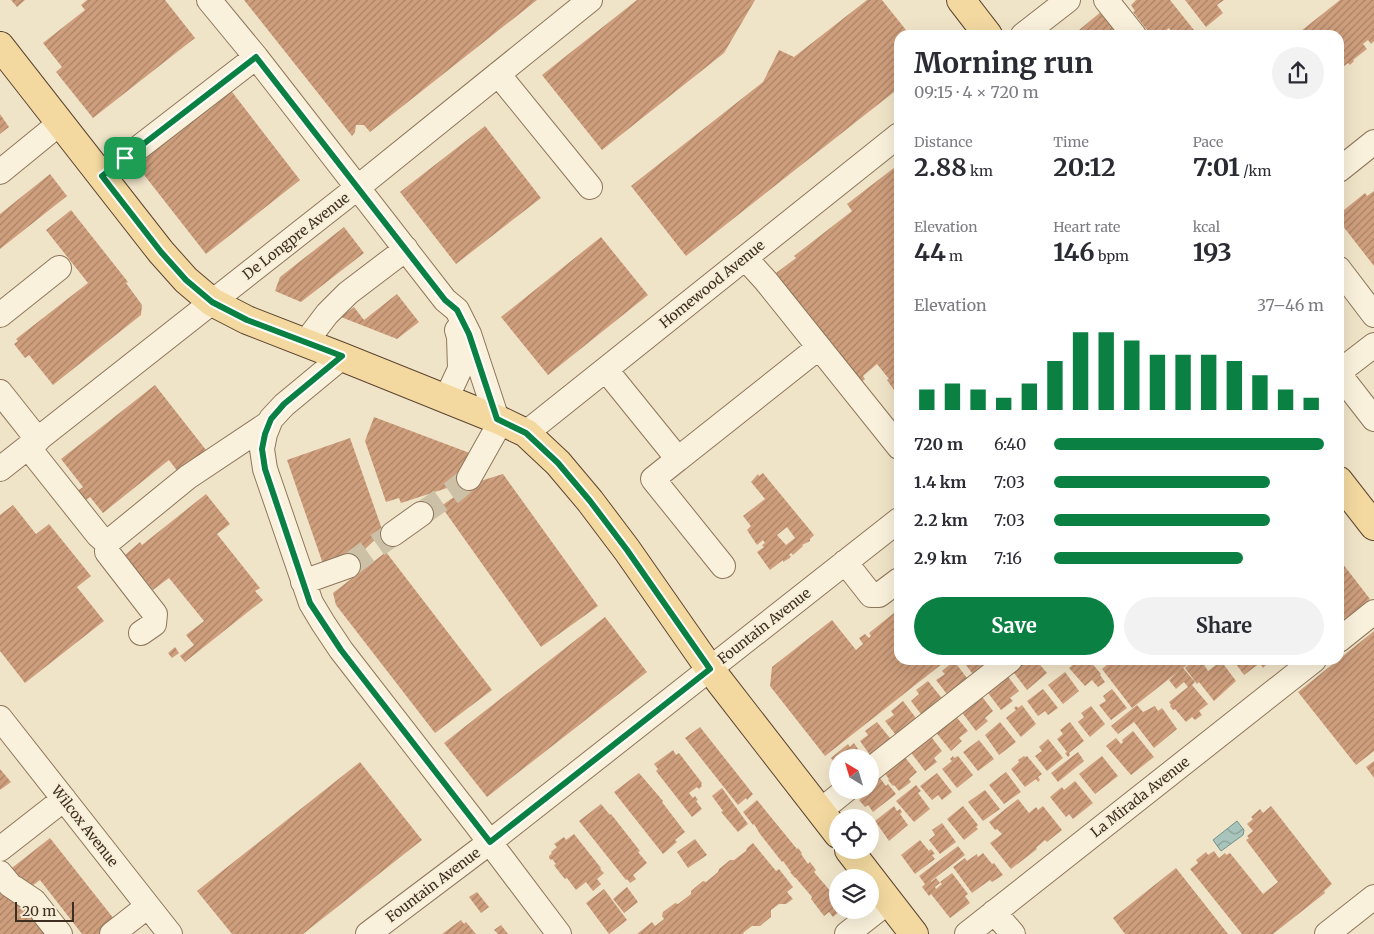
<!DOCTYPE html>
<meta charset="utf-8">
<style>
body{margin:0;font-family:Merriweather,serif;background:#f2f2f3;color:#2b2b33;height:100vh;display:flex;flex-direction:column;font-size:19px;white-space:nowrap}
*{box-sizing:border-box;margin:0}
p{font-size:16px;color:#7c7c81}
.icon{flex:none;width:28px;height:28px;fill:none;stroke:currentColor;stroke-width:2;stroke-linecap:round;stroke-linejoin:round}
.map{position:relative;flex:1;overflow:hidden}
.side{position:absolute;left:894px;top:30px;width:450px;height:635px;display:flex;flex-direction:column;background:#fff;border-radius:15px;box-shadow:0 5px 20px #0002}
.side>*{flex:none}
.needle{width:32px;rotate:322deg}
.fabs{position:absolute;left:829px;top:749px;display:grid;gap:10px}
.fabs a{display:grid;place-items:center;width:50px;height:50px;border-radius:50%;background:#fff;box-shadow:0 5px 20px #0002;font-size:25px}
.scale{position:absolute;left:15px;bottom:12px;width:59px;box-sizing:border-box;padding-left:5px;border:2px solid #3d2e20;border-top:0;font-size:14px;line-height:18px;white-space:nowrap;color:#3d2e20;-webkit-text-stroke:4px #f7eed8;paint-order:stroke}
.pin{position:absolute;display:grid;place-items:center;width:42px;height:42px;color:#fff;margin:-21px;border-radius:10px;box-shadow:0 2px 8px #0006}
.round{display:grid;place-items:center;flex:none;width:52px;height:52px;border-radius:26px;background:#f2f2f3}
.headline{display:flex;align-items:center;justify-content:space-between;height:85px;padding:0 20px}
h1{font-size:28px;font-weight:700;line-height:38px}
.metrics{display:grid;grid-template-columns:repeat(3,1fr);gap:8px;height:85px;padding:5px 20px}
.metrics div{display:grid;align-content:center}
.metrics b{font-size:25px;font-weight:700}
.metrics small{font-size:14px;font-weight:400}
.metrics p{font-size:14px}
.chart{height:140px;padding:10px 20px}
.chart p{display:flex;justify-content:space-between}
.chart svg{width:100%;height:90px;margin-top:5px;stroke:#0b8043;stroke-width:6}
.button{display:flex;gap:10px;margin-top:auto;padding:10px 20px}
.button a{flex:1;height:58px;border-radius:30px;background:#0b8043;color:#fff;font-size:20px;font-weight:700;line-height:58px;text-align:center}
.button a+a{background:#f2f2f3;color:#2b2b33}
ul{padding:0 20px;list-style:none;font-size:16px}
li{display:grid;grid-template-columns:80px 60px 1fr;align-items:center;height:38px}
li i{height:12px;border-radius:6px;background:#0b8043}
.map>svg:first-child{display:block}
.water{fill:url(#water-waves);stroke:#6f938a}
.building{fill:url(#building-hatch);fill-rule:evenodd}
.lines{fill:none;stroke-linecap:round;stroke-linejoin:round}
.minor-tunnel{stroke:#ccc0a6;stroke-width:24;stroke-dasharray:24 12;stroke-linecap:butt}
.minor-casing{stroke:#8d765c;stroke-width:26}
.major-casing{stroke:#5b4430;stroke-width:30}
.minor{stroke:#faf1dc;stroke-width:24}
.major{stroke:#f3d9a0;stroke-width:28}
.route-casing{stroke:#fff;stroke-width:10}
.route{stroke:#0b8043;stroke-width:6}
.labels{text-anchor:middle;stroke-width:4;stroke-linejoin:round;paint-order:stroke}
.street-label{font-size:14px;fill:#3d2e20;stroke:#f7eed8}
</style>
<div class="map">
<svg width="1374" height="934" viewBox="0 0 1374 934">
<defs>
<pattern id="water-waves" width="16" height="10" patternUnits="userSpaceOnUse" patternTransform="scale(1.25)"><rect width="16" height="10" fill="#a9c4bc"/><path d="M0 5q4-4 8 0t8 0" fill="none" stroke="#8ba098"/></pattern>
<pattern id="building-hatch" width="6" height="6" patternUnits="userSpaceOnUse" patternTransform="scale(1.25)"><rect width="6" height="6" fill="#cf9f7d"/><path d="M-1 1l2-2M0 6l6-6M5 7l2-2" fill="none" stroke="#a98266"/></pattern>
</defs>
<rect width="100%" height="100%" fill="#f0e4c8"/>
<path class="water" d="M1237,821L1244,830L1243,835L1221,851L1213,840Z"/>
<path class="building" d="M11,0H25L17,7Z
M87,0H165L195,38L93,118L56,72L62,67L43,43L85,10L81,5Z
M244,0H537L370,132L364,125H356L355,132L352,136Z
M637,0H755L724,53L602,150L542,75Z
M867,0H882L910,35H899V88L686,256L631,186L763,82L779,50L794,57Z
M1136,0H1170L1198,35H1168L1172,32L1169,28L1163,33L1161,31L1156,35H1151L1133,12L1135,11L1131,5Z
M1185,0H1224L1217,5L1223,13L1206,27Z
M1340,0H1374V41L1371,44L1368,40L1363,44L1367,49L1353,60L1354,61L1350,65L1348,63L1339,70V35H1296Z
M1102,11L1116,29L1109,35H1073Z
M229,88L300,180L206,254L134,162Z
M0,114L9,127L0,134Z
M485,126L541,198L456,264L400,192Z
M899,164V392L896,389L894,390L887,380L889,379L877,364L863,376L865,379L856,386L842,357L801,304L798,306L789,295L791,292L776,273L796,258L794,256L852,211L847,204Z
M50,174L67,196L0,249V214Z
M1374,191V266L1339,221V214L1365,193L1367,196Z
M71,210L128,282L126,283L142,305L141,315L53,385L29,355L25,358L14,344L18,341L16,339L88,283L46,230Z
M344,227L364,253L301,302L275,291L280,277Z
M601,237L648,295L548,375L501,317Z
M397,294L419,322L397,339L341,317L354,307L364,320Z
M155,385L206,450L178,472L169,460L103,513L90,497L83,502L76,492L83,487L61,459Z
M374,417L475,455L462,487L449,482L447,488L401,503L399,498L386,502L365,441Z
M350,438L383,532L364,550L323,564L287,460Z
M763,473L814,535L810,539V541L802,545L803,546L793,555L791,553L789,555L791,556L790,558L783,562V560L770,570L757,552L764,547L762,545L765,543L763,540L757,545L747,530L751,526L743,516L765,499L751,482L758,474L759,476ZM787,527L795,538L786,545L777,535Z
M503,474L598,606L541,647L441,506L474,483Z
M206,494L230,524L217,534L260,588L255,591L263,600L185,662L180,656L194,645L186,635L204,621L169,578L153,590L125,555L140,542L142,545Z
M13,505L36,534L49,524L91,576L77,587L104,621L25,683L0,651V515Z
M386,552L492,690L435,733L336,605L333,593Z
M1339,559L1370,599L1339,623Z
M899,609V660H947L825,756L770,686L772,667L832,620L856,650L863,644L859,638L865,634L869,638L871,636L869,633Z
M605,617L647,672L487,797L444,743Z
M1374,631V751L1356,765L1298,692Z
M175,647L179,653L172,658L168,653Z
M962,660H994L976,678Z
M1018,660H1036L1047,673L1027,690L1011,669Z
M1079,660H1089L1101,674L1100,675L1105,682L1098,687L1092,680L1085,686L1069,668Z
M1113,660H1193L1183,668L1195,682L1192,685L1208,704L1199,711L1202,715L1195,720L1192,717L1186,722L1175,709L1173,710L1170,706L1171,705L1169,702L1188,687L1184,682L1176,689L1169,680L1179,671L1132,708L1102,669Z
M1194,660H1201L1208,671L1221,661L1236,681L1214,701L1199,682L1197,684L1185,668Z
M1233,660H1266L1268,663L1263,668L1260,663L1244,675Z
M954,661L970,682L950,698L936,680L945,674L942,671Z
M1065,672L1079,691L1063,704L1048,685Z
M1006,674L1019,691L1010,698L1013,701L1001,710L985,689Z
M928,681L945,702L924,718L911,701L919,694L916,690Z
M1043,689L1058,708L1048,715L1045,711L1038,716L1027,701Z
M1112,689L1127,708L1111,720L1099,705L1106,701L1103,696Z
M980,694L993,711L985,718L988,721L976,731L960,710Z
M903,701L919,722L899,739L885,721L894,715L891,711Z
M1022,705L1036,724L1021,737L1006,718L1016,710L1014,708L1016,706L1018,708Z
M1137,705L1143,712L1155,706L1158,711L1162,708L1177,729L1154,748L1134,722L1118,734L1111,726Z
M1091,706L1105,724L1090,737L1078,722L1084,717L1081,713Z
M954,714L968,731L959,738L962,741L951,751L934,730Z
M877,722L894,743L873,759L860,741L868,735L865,731Z
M1000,722L1016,742L999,755L985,735Z
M1070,722L1084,741L1069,753L1070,755L1068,757L1065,753L1067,752L1057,739L1063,734L1060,730Z
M700,727L753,794L747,800L746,798L738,805L685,738Z
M1133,731L1154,757L1131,775L1106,746L1116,738L1121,744L1123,742L1122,740Z
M929,734L942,751L934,758L937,762L925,771L909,750Z
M1048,739L1063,758L1047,771L1035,756L1042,751L1039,747Z
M979,740L994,759L978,771L963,752Z
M854,743L864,758H838V767L831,758L848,744L850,747Z
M673,750L676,755L679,753L702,783L701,784L702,786L699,789L697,787L689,793L693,798L695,796L698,800L696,801L702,809L692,817L656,771L658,769L654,764Z
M1078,752L1084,761L1058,782L1051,773Z
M903,755L917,772L909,779L911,782L899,791L894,785L893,786L888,780L889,779L883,771Z
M953,756L954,758L958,756L973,775L957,788L942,769L952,761L950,759Z
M1024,756L1025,757L1027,756L1042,774L1038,777L1040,780L1038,782L1036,779L1025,787L1011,769L1019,762L1018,760Z
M1102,756L1118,776L1095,794L1079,774Z
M1374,761V778L1366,767Z
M360,762L422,840L303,934H232L197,891Z
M0,769L11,782L0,790Z
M1006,772L1021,792L1004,804L989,785Z
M639,773L663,801L662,802L685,832L675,840L677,842L663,854L614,792Z
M937,773L952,792L942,800L938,795L932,800L920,786Z
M877,774L886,786L888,784L896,794L873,812L868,805L865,807L859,800L862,798L856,790H870V780Z
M1075,781L1093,803L1073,819L1069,814L1066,817L1050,797L1062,787L1064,790Z
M916,785L921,791L918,793L930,809L914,822L896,801Z
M722,788L748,824L738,832L721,812L723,811L712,796Z
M985,790L1000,809L983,821L968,802Z
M1018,799L1029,813L1036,807L1038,810L1043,806L1062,830L1047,842L1045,840L1038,846L1036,848L1037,849L1011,869L990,843L1002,834L997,829L995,830L989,822Z
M757,800L797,849L798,848L802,853L801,854L808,864L810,862L816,870L814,872L838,900V910H841L833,917L829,912L824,916L811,899L812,897L795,877V878L790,872H791L783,861L782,862L760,834L754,824L753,825L743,812Z
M601,804L610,815L611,814L640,851L638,852L647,863L633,875L636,879L630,883L627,879L626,880L579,821Z
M894,806L897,811L900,809L902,812L900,814L908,825L889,841L875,821Z
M963,806L978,825L976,827L978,829L964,840L947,819Z
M1271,806L1332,884L1324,891L1325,893L1273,934H1242L1190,869L1198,863L1196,860L1206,852L1208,855L1214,851L1219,858L1225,853L1226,855L1230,853L1263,894L1278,882L1246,840L1249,838L1247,836L1253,831L1247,824L1253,819L1251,817L1260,809L1263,813Z
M942,823L956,842L940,854L929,840L935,835L932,830Z
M574,834L601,868L600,869L604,873L597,879L601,884L593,891L586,882L576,890L567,878L565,879L564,878L556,868L554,865L556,864L552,859L551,860L549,858V856L552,853L551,852L557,847L554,844L564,837L566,840Z
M50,838L118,924L106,934H82L40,880L24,892L8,871Z
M695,839L707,855L688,868L677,852Z
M920,840L929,851L931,849L935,854L932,855L935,859L915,874L901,855Z
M753,843L776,871L779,869L793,887L787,892L793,899L786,904H779L771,910V917L760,926H752L744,932L743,934H637L652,922L655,926L664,919L662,916L663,912L675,903L678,904L691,894V891L703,881L706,882L718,872L719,869L730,860H734L746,851L747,848Z
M958,846L965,855L931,881V882L936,878L940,883L935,887L936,889L942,884L940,882L952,873L968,894L965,896L970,903L950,918L931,894L929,896L922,887L925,884L919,876Z
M983,853L992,864L994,863L1003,875L992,882L990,880L972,893L953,867L965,858L967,861L977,854L978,857Z
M1176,868L1228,934H1125L1113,918Z
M0,887L15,891L49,934H0Z
M627,887L638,902L624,913L613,899Z
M604,889L627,920L609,934L586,903Z
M477,892L489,907L481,913L469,897Z
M461,920L464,924L466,922L476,934H442Z
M501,925L508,934H498L494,930Z"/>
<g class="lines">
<path class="minor-tunnel" d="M421,514L454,491L469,478
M348,566L393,534"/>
<g class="minor-casing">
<path id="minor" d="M209,0L256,57L445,300L457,310L469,334L497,419
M1106,0L1134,35
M1023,35L1068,0
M498,74L590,187
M1339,170L1374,142
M0,172L60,123
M102,176L256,57
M745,258L766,281L899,447
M1339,269L1374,315
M0,315L59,268
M305,343L327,314L348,293L406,249
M342,357L284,405L271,419L265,434L262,449L265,469L311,603L323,623L341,650L476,824L559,934
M606,370L678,459L653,479L723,566
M1339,372L1374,345
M1339,374L1374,419
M0,392L38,440
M446,399L460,369L459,337L457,330
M526,433L899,135
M28,447L98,535L107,543L188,477L269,423
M678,459L818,348
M0,469L357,188L590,0
M469,478L501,421
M393,534L421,514
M107,543V552L155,614L154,624L141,633
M845,562L871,595H879L899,580
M303,582L348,566
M1339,640L1374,612
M0,718L170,934
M870,770L1010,660
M820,811L846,790
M0,849L64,799
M0,873L10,885L34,901L60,934
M994,912L1013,934
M112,934L148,906
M368,934L490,842L899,520
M847,934L889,901
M967,934L1314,660
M1327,934L1374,897"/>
</g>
<g class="major-casing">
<path id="major" d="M961,0L988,35
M0,46L161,252L186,280L212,302L247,320L342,357L501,421L526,433L558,463L590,501L627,550L710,669L838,834
M1339,481L1374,526
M849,850L914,934"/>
</g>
<use href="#minor" class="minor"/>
<use href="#major" class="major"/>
</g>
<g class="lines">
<g class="route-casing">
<path id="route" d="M256,57L445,300L457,310L469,334L497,419L526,433L558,463L590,501L627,550L710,669L490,842L341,650L310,603L265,469L262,449L265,434L271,419L284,404L342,356L247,320L212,302L186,280L161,252L102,176Z"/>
</g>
<use href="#route" class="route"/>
</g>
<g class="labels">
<g class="street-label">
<text transform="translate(296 236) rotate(-38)" y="5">De Longpre Avenue</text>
<text transform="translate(712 284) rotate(-39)" y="5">Homewood Avenue</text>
<text transform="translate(764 626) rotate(-38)" y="5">Fountain Avenue</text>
<text transform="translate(1140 797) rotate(-38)" y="5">La Mirada Avenue</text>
<text transform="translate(85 826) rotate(52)" y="5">Wilcox Avenue</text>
<text transform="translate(433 885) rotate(-37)" y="5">Fountain Avenue</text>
</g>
</g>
</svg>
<div class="fabs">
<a><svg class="needle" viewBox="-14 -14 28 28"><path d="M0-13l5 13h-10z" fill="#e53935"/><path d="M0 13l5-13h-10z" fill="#7c7c81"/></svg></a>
<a><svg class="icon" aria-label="locate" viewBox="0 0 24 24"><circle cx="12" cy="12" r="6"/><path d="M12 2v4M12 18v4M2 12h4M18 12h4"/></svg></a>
<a><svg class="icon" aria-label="layers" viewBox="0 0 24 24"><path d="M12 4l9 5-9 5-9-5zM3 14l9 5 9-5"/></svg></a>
</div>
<div class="scale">20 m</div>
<div class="pin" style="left:125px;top:158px;background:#1e9e55"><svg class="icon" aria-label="arrive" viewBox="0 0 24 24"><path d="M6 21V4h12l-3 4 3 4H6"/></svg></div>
<section class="side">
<div class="headline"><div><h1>Morning run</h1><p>09:15 · 4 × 720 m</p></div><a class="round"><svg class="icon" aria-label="share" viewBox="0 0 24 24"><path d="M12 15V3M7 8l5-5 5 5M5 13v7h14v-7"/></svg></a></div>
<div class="metrics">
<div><p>Distance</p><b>2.88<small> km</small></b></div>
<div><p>Time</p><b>20:12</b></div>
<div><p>Pace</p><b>7:01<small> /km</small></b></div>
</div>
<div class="metrics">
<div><p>Elevation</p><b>44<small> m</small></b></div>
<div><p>Heart rate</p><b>146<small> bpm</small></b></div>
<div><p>kcal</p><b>193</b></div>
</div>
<div class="chart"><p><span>Elevation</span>37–46 m</p>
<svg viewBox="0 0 160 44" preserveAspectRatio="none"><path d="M5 44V34M15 44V31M25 44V34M35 44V38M45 44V31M55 44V20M65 44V6M75 44V6M85 44V10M95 44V17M105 44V17M115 44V17M125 44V20M135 44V27M145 44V34M155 44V38"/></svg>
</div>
<ul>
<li><b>720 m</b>6:40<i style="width:100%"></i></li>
<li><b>1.4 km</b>7:03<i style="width:80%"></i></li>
<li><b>2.2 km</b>7:03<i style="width:80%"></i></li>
<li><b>2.9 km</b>7:16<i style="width:70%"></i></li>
</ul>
<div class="button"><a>Save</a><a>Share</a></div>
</section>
</div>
